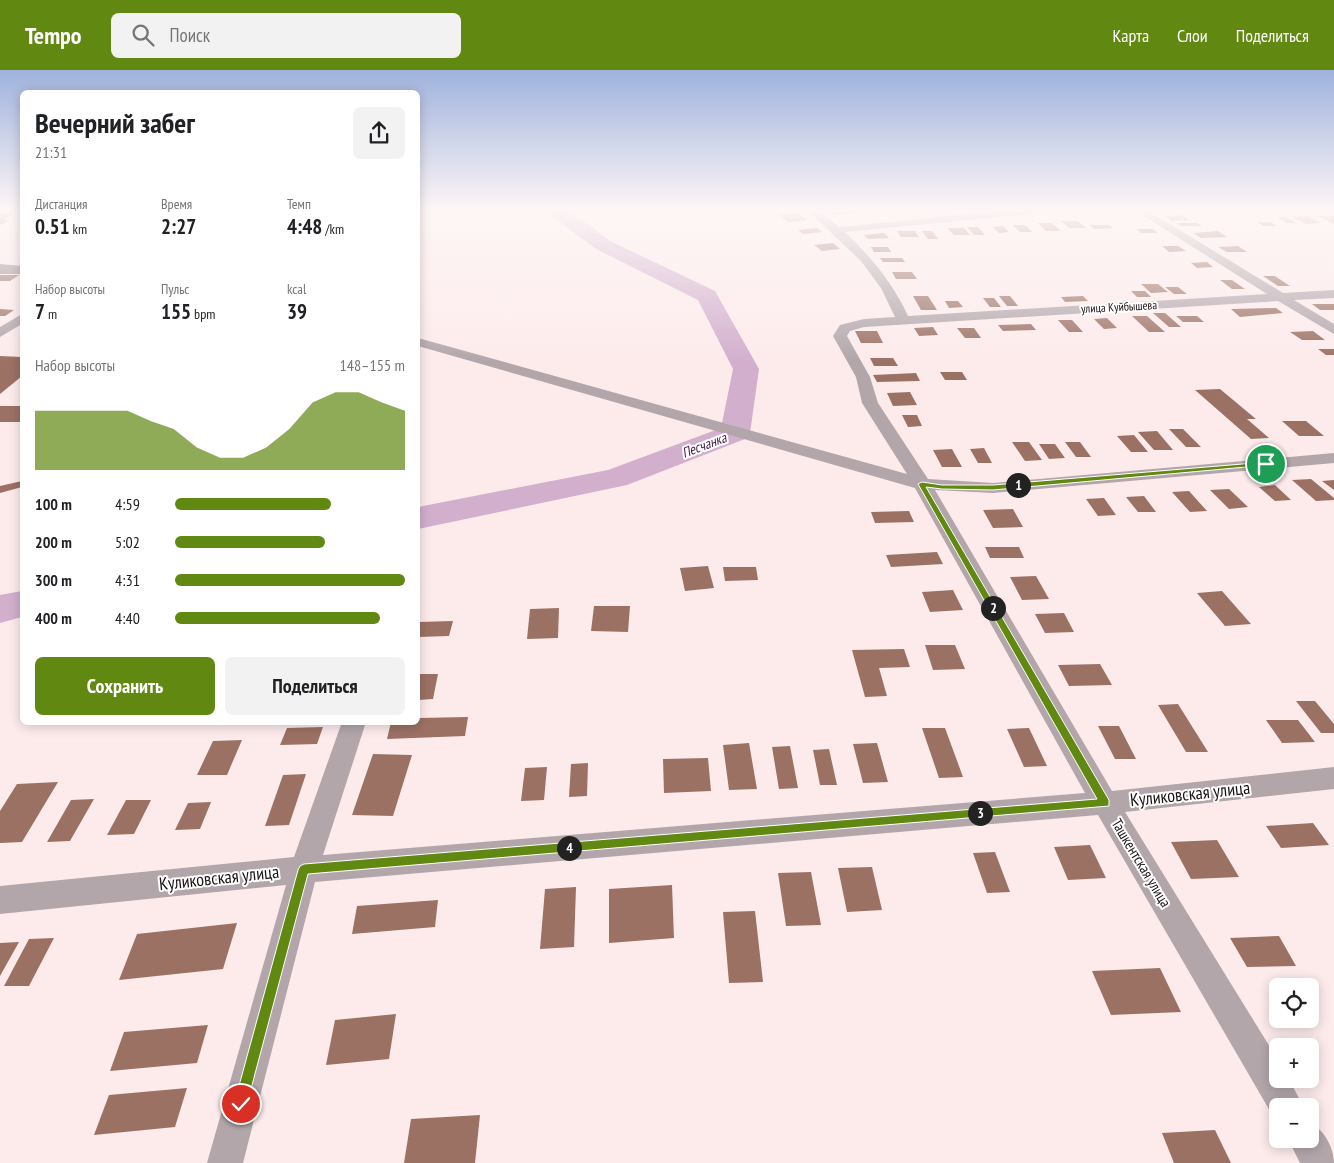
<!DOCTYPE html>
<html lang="ru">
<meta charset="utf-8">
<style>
body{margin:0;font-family:"PT Sans Narrow",sans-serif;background:#f2f2f2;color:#202124;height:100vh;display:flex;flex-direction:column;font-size:19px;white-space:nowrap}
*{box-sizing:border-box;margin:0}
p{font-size:16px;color:#757577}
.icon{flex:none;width:28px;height:28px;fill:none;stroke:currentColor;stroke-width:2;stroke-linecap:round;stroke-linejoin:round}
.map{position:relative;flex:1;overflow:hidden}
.details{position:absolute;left:20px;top:20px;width:400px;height:635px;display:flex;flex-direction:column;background:#fff;border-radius:8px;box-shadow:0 2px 12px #0003}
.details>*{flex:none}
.tools{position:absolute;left:1269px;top:908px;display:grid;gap:10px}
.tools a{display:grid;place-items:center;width:50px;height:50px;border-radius:8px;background:#fff;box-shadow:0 2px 12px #0003;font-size:25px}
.pin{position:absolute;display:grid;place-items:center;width:42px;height:42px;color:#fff;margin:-21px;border:2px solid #fff;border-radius:50%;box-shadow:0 1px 5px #0007}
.km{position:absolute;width:25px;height:25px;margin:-12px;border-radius:50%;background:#222;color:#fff;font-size:14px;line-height:25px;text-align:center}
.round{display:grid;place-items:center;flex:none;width:52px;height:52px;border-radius:8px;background:#f2f2f2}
.headline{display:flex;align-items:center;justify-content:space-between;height:85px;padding:0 15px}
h1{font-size:28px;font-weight:700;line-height:38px}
.metrics{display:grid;grid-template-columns:repeat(3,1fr);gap:8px;height:85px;padding:5px 15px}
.metrics div{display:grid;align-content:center}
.metrics b{font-size:21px;font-weight:700}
.metrics small{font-size:14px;font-weight:400}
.metrics p{font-size:14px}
.chart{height:140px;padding:10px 15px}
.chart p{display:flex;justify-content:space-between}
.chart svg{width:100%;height:90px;margin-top:5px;fill:#618811;opacity:.7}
.cta{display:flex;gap:10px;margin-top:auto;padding:10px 15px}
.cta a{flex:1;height:58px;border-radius:8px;background:#618811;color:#fff;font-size:20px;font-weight:700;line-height:58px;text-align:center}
.cta a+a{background:#f2f2f2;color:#202124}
ul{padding:0 15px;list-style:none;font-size:16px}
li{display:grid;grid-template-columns:80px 60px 1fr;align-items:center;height:38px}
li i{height:12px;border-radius:6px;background:#618811}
header{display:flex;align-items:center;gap:30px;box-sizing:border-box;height:70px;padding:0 25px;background:#618811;color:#fff}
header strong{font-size:24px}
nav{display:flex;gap:28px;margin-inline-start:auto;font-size:18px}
.search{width:350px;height:45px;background:#f2f2f2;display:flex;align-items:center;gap:12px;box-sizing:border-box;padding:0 18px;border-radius:8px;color:#757577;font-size:19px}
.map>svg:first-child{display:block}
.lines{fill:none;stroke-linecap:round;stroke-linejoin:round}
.river{fill:#d1afcd;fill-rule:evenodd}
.building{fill:#9b7164}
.street{fill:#b2a6ab;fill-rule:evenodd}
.secondary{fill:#938389;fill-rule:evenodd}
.route{fill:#618811;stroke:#fff}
.labels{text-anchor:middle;stroke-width:4;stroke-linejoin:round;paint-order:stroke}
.far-street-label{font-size:12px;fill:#1c1313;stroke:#fff}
.far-water-label{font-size:14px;font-style:italic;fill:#451a41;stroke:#fff}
.street-label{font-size:15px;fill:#1c1313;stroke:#fff}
.near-street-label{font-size:18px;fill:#1c1313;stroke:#fff}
</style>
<header>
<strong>Tempo</strong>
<div class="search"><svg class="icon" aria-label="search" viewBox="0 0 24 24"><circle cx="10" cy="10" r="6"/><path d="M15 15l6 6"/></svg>Поиск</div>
<nav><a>Карта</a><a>Слои</a><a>Поделиться</a></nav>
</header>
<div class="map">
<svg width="1334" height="1093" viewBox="0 0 1334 1093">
<rect width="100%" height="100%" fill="#fdebec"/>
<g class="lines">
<path class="river" d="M546,139H567L610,171L715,221L759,299L750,363L745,369L627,415L418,459V437L608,400L721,358L733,299L698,230L596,179L548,143Z
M22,521V547L0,553V525Z"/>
</g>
<path class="building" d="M7,139H22L3,150H10L0,155V143Z
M862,139L866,142L836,145L831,141Z
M798,143L807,150L788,152L779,145Z
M1182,145L1189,150L1172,151L1165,146Z
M1307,146L1321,153L1306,154L1293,147Z
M1319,146H1334V154Z
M1276,147H1286L1297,153H1287Z
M1061,151H1078L1086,158H1069Z
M1257,152H1270L1277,156H1264Z
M1038,153H1052L1061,161H1046Z
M1176,153H1197L1202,156H1181Z
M1013,155H1025L1032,162H1020Z
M1090,155H1109L1113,158L1094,159Z
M1003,156L1009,162L999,163L993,157Z
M967,157H978L985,165H974Z
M817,158L822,162L803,164L798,160Z
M947,158H964L970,165H954Z
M1137,159H1153L1158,163H1141Z
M897,161H915L919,167H901Z
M922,161H932L938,169H928Z
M1218,161L1227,167L1201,168L1193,163Z
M884,163L889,168L868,169L864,165Z
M833,173L840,179L822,181L814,175Z
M1162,176H1178L1186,181L1169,182Z
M1238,176L1247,182H1227L1218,177Z
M871,177H888L891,182H874Z
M880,188H902L905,192H883Z
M1207,192L1213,197L1197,198L1191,193Z
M892,202H912L917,209H896Z
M0,205H19L10,211H0Z
M1263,206H1275L1290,216H1278Z
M1220,210H1232L1245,219H1232Z
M1141,214H1158L1168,222L1151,223Z
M1165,217H1178L1187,224H1174Z
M1131,221H1145L1151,227H1137Z
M913,226H928L937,240H921Z
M999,226H1010L1018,236H1007Z
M1083,226L1088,231L1065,232L1061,227Z
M983,228H994L1001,237H990Z
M945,231H958L963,237L949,238Z
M1312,234H1334V240H1320Z
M1276,238L1283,243L1240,247L1231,239Z
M0,239L14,240L5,246H0Z
M1153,243H1165L1181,257H1169Z
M1132,246H1147L1165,262H1149Z
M1176,246H1197L1204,252H1183Z
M1107,248L1117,258L1104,259L1094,249Z
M1058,250H1072L1083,262H1069Z
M1031,254L1036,260L1003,261L998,255Z
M933,257L938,265L919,266L914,258Z
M957,258H974L981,268H965Z
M855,261H877L883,273H861Z
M1313,261L1325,270H1302L1290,262Z
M1318,279H1334V285H1326Z
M0,286L22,287V306L0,324Z
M870,288H893L898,296H874Z
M940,302H962L967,310H945Z
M916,303L920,311L877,312L873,305Z
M1220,319L1256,349H1247L1269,368L1251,369L1195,320Z
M910,322L917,335L893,336L887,323Z
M0,336H22V352H0Z
M902,345H917L922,356L908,357Z
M1282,351H1306L1324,366H1299Z
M1169,359H1183L1201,377H1186Z
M1157,361L1173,380H1154L1138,362Z
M1134,365L1148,382H1131L1117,366Z
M1012,372H1029L1042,390L1025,391Z
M1065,372H1080L1091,387H1076Z
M1039,374H1055L1065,388L1049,389Z
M984,378L992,393H978L970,379Z
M952,379L962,397H942L933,380Z
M1311,409L1334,428V430L1316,431L1292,410Z
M1334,410V420L1322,411Z
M22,411V417L0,423V416Z
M1275,415L1291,430L1275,431L1259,417Z
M1229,419L1248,437L1229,439L1210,420Z
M1189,421L1207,441L1190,442L1172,422Z
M1144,426L1156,442H1138L1126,427Z
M1104,428L1116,445L1098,446L1086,429Z
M1013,439L1023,457L993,458L983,440Z
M909,441L914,452L875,453L871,442Z
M985,477H1019L1024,488H990Z
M937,482L943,494L891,497L886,485Z
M708,496L714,518L685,521L680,498Z
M723,497H756L758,510L725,511Z
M1036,506L1049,529L1022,530L1010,507Z
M953,520L963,540L930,542L922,522Z
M1222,521L1251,554L1225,556L1197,523Z
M594,536H630L628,562L591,561Z
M559,538L558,568L527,569L530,539Z
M1064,543L1074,562L1045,563L1035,544Z
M453,551L449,566L418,567V552Z
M925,575H955L965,599L933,600Z
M904,579L910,597L879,598L887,626L865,627L852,580Z
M1100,594L1112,615L1069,616L1058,595Z
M418,604H438L433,629L418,630Z
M1296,631H1315L1334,654V663H1321Z
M1178,634L1208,682H1186L1158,635Z
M468,647L465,666L387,669L391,652H418V648Z
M1266,650H1298L1315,672L1282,673Z
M1098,656H1119L1136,689H1115Z
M323,657L317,674L280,675L287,658Z
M922,658H945L963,707L939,708Z
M1029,658L1047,696L1024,697L1007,659Z
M242,670L227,705H197L213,671Z
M749,673L757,719L729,720L723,675Z
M877,673L888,712L863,713L853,674Z
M790,676L798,718L779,719L772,677Z
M829,679L837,715H820L813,680Z
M373,684L412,685L393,746L352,745Z
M708,688L711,721L664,723L663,689Z
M588,693L587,726L569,727L571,694Z
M547,697L544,730L521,731L525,698Z
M306,704L289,755L265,756L283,705Z
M58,712L22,772L0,773V741L17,714Z
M94,729L70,771L47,772L71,730Z
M126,730H151L134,764L107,765Z
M211,732L200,759L175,760L188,733Z
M1313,753L1329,775L1281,778L1266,756Z
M1217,770L1239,807L1191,809L1171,772Z
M1090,775L1106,808L1068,810L1054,777Z
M995,782L1010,822L987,823L973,783Z
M872,797L882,840L847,842L838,798Z
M811,802L821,855L786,856L778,803Z
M672,815L674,868L609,873V819Z
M576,817L574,877L540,879L545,819Z
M438,830L435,857L352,864L357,836Z
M755,841L763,912L729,913L723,842Z
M237,853L223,899L119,910L137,864Z
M1279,866L1296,896L1247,897L1230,868Z
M54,868L29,916H4L29,869Z
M19,872L0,906V873Z
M1160,898L1181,942L1111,945L1092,901Z
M396,944L389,989L326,995L335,950Z
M208,955L197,993L110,1001L124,962Z
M187,1018L175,1057L94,1065L109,1025Z
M480,1045L475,1093H404L411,1049Z
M1215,1060L1231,1093H1174L1162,1063Z"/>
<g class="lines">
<path class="street" d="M806,139H817L839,157L1021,139H1055L1050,142L845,162C871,187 893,213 908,246L1267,224L1133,139H1145L1283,223L1334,220V228L1294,230L1334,254V264L1278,231L864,257L850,261L847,266L870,307L878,333L928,409L993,413L1334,383V393L993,423L935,420L1112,721L1334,697V719L1125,742L1278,990V1009H1289L1303,1036H1278V1050L1274,1048L1098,745L315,812L243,1093H207L286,815L0,844V816L294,787L342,652H366L323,785L1085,723L915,418L418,276V268L907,404L862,333L856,307L833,266L840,255L864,249L895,247L881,218L861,191Z
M22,244V254L0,267V257Z
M1310,1053C1324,1059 1334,1078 1334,1093H1300L1288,1069H1310Z"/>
<path class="secondary" d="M0,194L22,196V204H0Z"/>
</g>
<linearGradient id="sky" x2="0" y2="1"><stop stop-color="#9fb2dd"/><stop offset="0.48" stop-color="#fef6f6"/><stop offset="1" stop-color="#fef6f6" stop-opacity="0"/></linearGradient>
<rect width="1334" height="292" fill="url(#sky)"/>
<path class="route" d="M1266,392L1269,394L1268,395L993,420L942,419L926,417L1109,730V736L308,804L247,1034L245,1039L241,1041L236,1039L234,1034L298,800L300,796L304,794L1097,729L918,414L922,412L942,415H993Z"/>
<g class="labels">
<g class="far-street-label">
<text transform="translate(1119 237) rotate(-3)" y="4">улица Куйбышева</text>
</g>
<g class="far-water-label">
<text transform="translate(704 375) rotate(-21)" y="5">Песчанка</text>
</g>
<g class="street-label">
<text transform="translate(1141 793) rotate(59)" y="5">Ташкентская улица</text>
</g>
<g class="near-street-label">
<text transform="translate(1190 724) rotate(-6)" y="6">Куликовская улица</text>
<text transform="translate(219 808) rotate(-6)" y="6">Куликовская улица</text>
</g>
</g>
</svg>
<div class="tools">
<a><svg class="icon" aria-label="locate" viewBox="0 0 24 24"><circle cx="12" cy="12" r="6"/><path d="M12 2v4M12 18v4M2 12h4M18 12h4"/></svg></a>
<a>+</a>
<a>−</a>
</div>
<div class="pin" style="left:1266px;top:394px;background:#1e9e55"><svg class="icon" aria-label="arrive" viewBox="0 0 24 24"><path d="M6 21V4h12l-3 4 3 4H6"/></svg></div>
<div class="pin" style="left:241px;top:1034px;background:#d93025"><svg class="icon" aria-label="check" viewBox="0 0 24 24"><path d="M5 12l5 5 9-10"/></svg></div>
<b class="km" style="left:1018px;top:415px">1</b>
<b class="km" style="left:993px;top:538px">2</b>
<b class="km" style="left:980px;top:743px">3</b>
<b class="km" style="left:569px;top:778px">4</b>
<section class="details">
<div class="headline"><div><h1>Вечерний забег</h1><p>21:31</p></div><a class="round"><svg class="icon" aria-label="share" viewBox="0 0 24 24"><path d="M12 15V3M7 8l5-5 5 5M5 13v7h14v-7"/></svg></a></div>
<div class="metrics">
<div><p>Дистанция</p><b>0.51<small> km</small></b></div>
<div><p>Время</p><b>2:27</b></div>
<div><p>Темп</p><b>4:48<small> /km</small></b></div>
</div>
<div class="metrics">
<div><p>Набор высоты</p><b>7<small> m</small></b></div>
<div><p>Пульс</p><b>155<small> bpm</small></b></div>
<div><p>kcal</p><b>39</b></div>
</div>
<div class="chart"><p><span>Набор высоты</span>148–155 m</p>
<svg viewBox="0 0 160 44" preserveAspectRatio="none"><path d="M0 44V15L10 15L20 15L30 15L40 15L50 20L60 24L70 33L80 38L90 38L100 33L110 24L120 11L130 6L140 6L150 11L160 15V44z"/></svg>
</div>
<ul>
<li><b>100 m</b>4:59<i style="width:68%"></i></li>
<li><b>200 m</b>5:02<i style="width:65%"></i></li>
<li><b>300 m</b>4:31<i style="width:100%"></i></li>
<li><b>400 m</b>4:40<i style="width:89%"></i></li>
</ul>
<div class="cta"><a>Сохранить</a><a>Поделиться</a></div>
</section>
</div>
